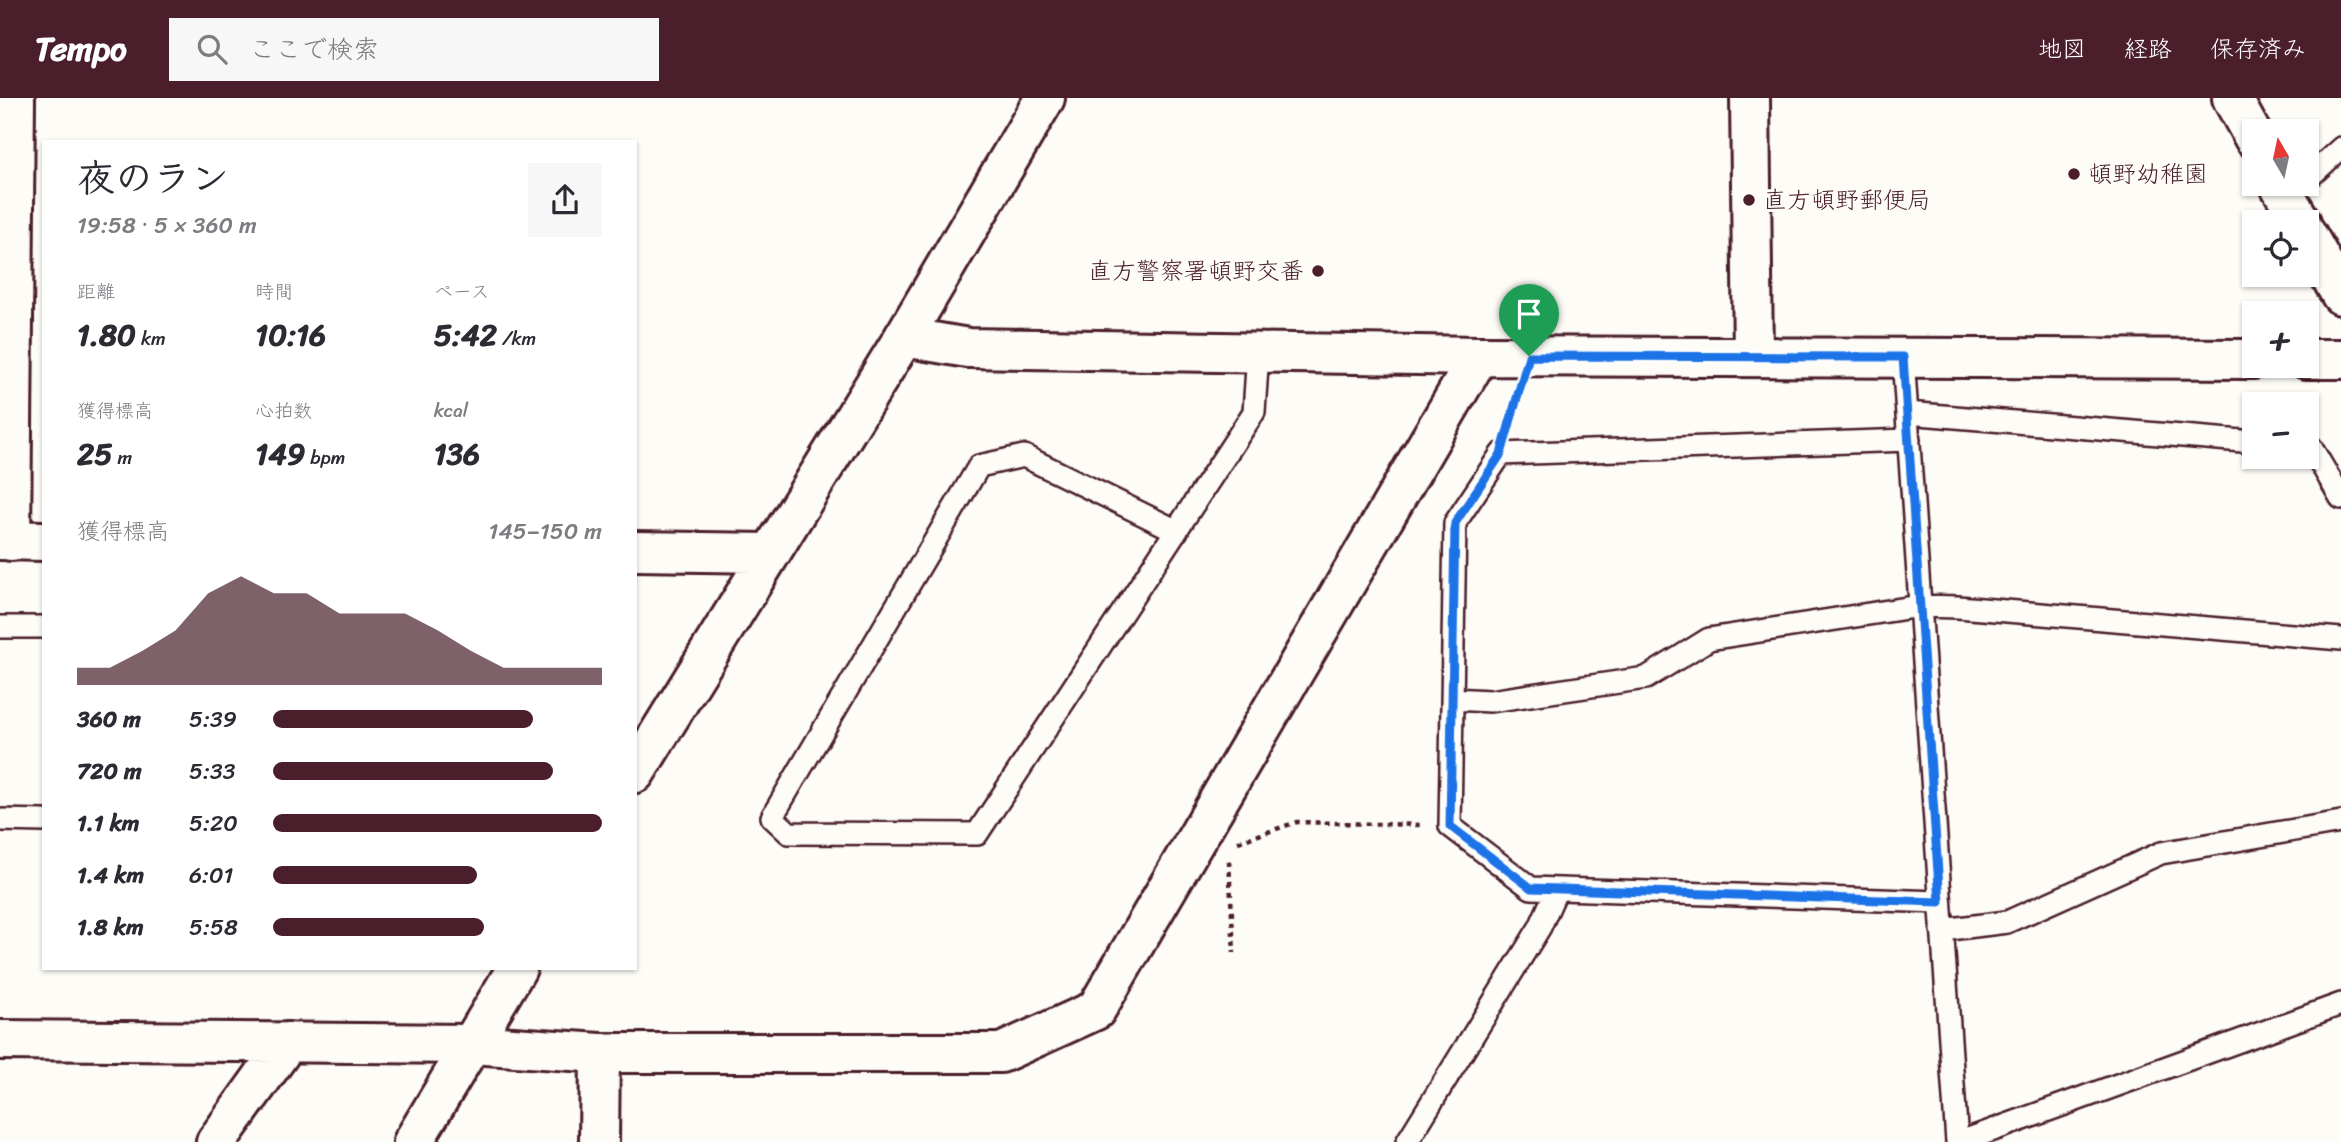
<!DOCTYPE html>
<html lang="ja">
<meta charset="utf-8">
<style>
body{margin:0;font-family:Sriracha,"Klee One",sans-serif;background:#f7f7f7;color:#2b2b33;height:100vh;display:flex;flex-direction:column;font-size:26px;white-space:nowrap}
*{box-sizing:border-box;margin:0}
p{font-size:23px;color:#7c7c81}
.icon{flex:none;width:38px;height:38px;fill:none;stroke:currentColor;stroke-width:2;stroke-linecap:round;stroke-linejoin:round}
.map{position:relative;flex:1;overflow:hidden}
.sheet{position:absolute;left:42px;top:42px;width:595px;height:830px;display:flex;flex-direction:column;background:#fff;border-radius:0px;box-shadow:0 2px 5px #0004}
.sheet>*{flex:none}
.needle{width:46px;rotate:351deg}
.controls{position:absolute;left:2242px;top:21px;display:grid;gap:14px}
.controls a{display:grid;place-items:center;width:77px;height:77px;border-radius:0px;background:#fff;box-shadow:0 2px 5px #0004;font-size:35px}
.pin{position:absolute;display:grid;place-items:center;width:60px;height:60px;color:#fff;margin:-72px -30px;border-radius:50% 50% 50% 0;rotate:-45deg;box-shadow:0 0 7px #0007}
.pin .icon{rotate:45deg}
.round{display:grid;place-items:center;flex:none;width:74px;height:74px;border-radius:0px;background:#f7f7f7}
.overview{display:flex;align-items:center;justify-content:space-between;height:119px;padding:0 35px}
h1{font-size:38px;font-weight:700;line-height:52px}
.stats{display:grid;grid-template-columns:repeat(3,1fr);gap:10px;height:119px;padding:7px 35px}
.stats div{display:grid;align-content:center}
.stats b{font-size:30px;font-weight:700}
.stats small{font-size:19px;font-weight:400}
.stats p{font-size:19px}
.chart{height:196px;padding:14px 35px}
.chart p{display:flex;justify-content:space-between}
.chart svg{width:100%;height:126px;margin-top:7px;fill:#4a1f2b;opacity:.7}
ul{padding:0 35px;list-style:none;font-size:23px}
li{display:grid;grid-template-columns:112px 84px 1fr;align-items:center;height:52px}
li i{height:18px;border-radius:9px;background:#4a1f2b}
header{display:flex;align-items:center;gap:42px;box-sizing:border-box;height:98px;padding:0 35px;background:#4a1f2b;color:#fff}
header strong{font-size:33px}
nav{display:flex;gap:38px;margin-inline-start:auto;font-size:24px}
.search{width:490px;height:63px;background:#f7f7f7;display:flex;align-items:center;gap:18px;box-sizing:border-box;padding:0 24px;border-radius:0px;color:#7c7c81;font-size:26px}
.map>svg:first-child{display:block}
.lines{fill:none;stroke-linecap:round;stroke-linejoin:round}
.service-casing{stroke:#4a1f2b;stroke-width:26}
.minor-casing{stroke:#4a1f2b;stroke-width:44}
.tertiary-casing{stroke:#4a1f2b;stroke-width:44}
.path{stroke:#4a1f2b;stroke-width:4.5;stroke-dasharray:5 5;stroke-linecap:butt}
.service{stroke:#fdfcf7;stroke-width:21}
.minor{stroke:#fdfcf7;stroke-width:38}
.tertiary{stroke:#fdfcf7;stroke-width:38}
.route-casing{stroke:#fff;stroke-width:14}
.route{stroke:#1a73e8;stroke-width:9}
.poi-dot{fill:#4a1f2b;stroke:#fdfcf7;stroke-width:2.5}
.labels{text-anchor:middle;stroke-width:6;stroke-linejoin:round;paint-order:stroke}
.poi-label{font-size:24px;fill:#4a1f2b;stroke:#fdfcf7;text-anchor:start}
</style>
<header>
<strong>Tempo</strong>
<div class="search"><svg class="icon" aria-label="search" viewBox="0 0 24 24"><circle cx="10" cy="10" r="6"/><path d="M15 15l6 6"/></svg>ここで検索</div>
<nav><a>地図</a><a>経路</a><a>保存済み</a></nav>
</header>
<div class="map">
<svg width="2341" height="1044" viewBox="0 0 2341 1044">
<rect width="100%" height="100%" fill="#fdfcf7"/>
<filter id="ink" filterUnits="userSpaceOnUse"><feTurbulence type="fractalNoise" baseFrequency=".0143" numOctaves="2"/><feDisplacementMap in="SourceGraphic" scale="14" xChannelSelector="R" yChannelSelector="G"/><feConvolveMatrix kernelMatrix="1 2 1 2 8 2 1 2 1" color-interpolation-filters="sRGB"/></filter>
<g filter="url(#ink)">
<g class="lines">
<g class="service-casing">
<path id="service" d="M2306,82L2341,50
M1903,259L1957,1044
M1907,315L2254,344
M1909,342L1501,356L1455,425L1450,728L1531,790L1940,804
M2306,349H2311L2341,400
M1177,433L1024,358L979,368L772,719L789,735L977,736L1254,314L1258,254
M0,529H44
M1452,601L1490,603L1646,580L1709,541L1920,508L1958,509L2341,541
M0,722L44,723
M1942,832L2007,824L2161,755L2341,724
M1407,1044L1540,829L1557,791
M1960,1044L2341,906"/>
</g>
<g class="minor-casing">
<path id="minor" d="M1750,0L1753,259
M904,239L968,250L1479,258L2254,261
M2306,261H2341
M11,443L15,0
M0,942L471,946L600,955H1001L1096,912L1479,258
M216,1044L288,944
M599,1044L600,955"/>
</g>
<g class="tertiary-casing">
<path id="tertiary" d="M2232,0L2254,40
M2279,86L2301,124
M2306,135L2341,197
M0,442L44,443
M635,453L769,455
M635,675L904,239L1045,0
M413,1044L517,870"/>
</g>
<path class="path" d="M1509,327L1518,296
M1238,744L1297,724L1421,727
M1229,763L1234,855"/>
<use href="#service" class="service"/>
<use href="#minor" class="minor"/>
<use href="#tertiary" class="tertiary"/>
</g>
</g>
<g class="lines" filter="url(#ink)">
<g class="route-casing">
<path id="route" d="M1529,258L1903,259L1940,804L1531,790L1450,728L1455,425L1501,356Z"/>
</g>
<use href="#route" class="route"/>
</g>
<g class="poi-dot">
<circle cx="2074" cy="76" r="7"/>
<circle cx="1749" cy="102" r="7"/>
<circle cx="1318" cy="173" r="7"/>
</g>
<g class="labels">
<g class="poi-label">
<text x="2088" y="84">頓野幼稚園</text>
<text x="1763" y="110">直方頓野郵便局</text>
<text x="1304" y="181" text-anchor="end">直方警察署頓野交番</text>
</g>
</g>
</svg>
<div class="controls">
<a><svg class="needle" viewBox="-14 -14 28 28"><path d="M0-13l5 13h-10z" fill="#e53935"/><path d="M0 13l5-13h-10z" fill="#7c7c81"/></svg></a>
<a><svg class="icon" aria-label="locate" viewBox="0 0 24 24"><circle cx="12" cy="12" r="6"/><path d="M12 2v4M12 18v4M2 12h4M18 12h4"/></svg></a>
<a>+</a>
<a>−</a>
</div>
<div class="pin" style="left:1529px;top:258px;background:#1e9e55"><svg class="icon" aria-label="arrive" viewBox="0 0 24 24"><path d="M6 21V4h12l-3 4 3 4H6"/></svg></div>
<section class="sheet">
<div class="overview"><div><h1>夜のラン</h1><p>19:58 · 5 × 360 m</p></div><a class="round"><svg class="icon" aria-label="share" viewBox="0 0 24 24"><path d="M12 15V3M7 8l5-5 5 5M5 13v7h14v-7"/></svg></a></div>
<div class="stats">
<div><p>距離</p><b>1.80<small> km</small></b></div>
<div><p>時間</p><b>10:16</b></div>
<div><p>ペース</p><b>5:42<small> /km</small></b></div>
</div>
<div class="stats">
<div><p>獲得標高</p><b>25<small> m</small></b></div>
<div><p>心拍数</p><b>149<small> bpm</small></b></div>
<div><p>kcal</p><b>136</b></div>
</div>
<div class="chart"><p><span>獲得標高</span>145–150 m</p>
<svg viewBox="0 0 160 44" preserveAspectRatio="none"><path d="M0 44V38L10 38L20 32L30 25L40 12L50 6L60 12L70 12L80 19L90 19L100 19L110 25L120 32L130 38L140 38L150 38L160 38V44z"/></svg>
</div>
<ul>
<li><b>360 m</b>5:39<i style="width:79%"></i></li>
<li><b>720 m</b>5:33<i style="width:85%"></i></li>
<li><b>1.1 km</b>5:20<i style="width:100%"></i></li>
<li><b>1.4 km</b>6:01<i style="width:62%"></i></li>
<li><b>1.8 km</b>5:58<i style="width:64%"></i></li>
</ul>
</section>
</div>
